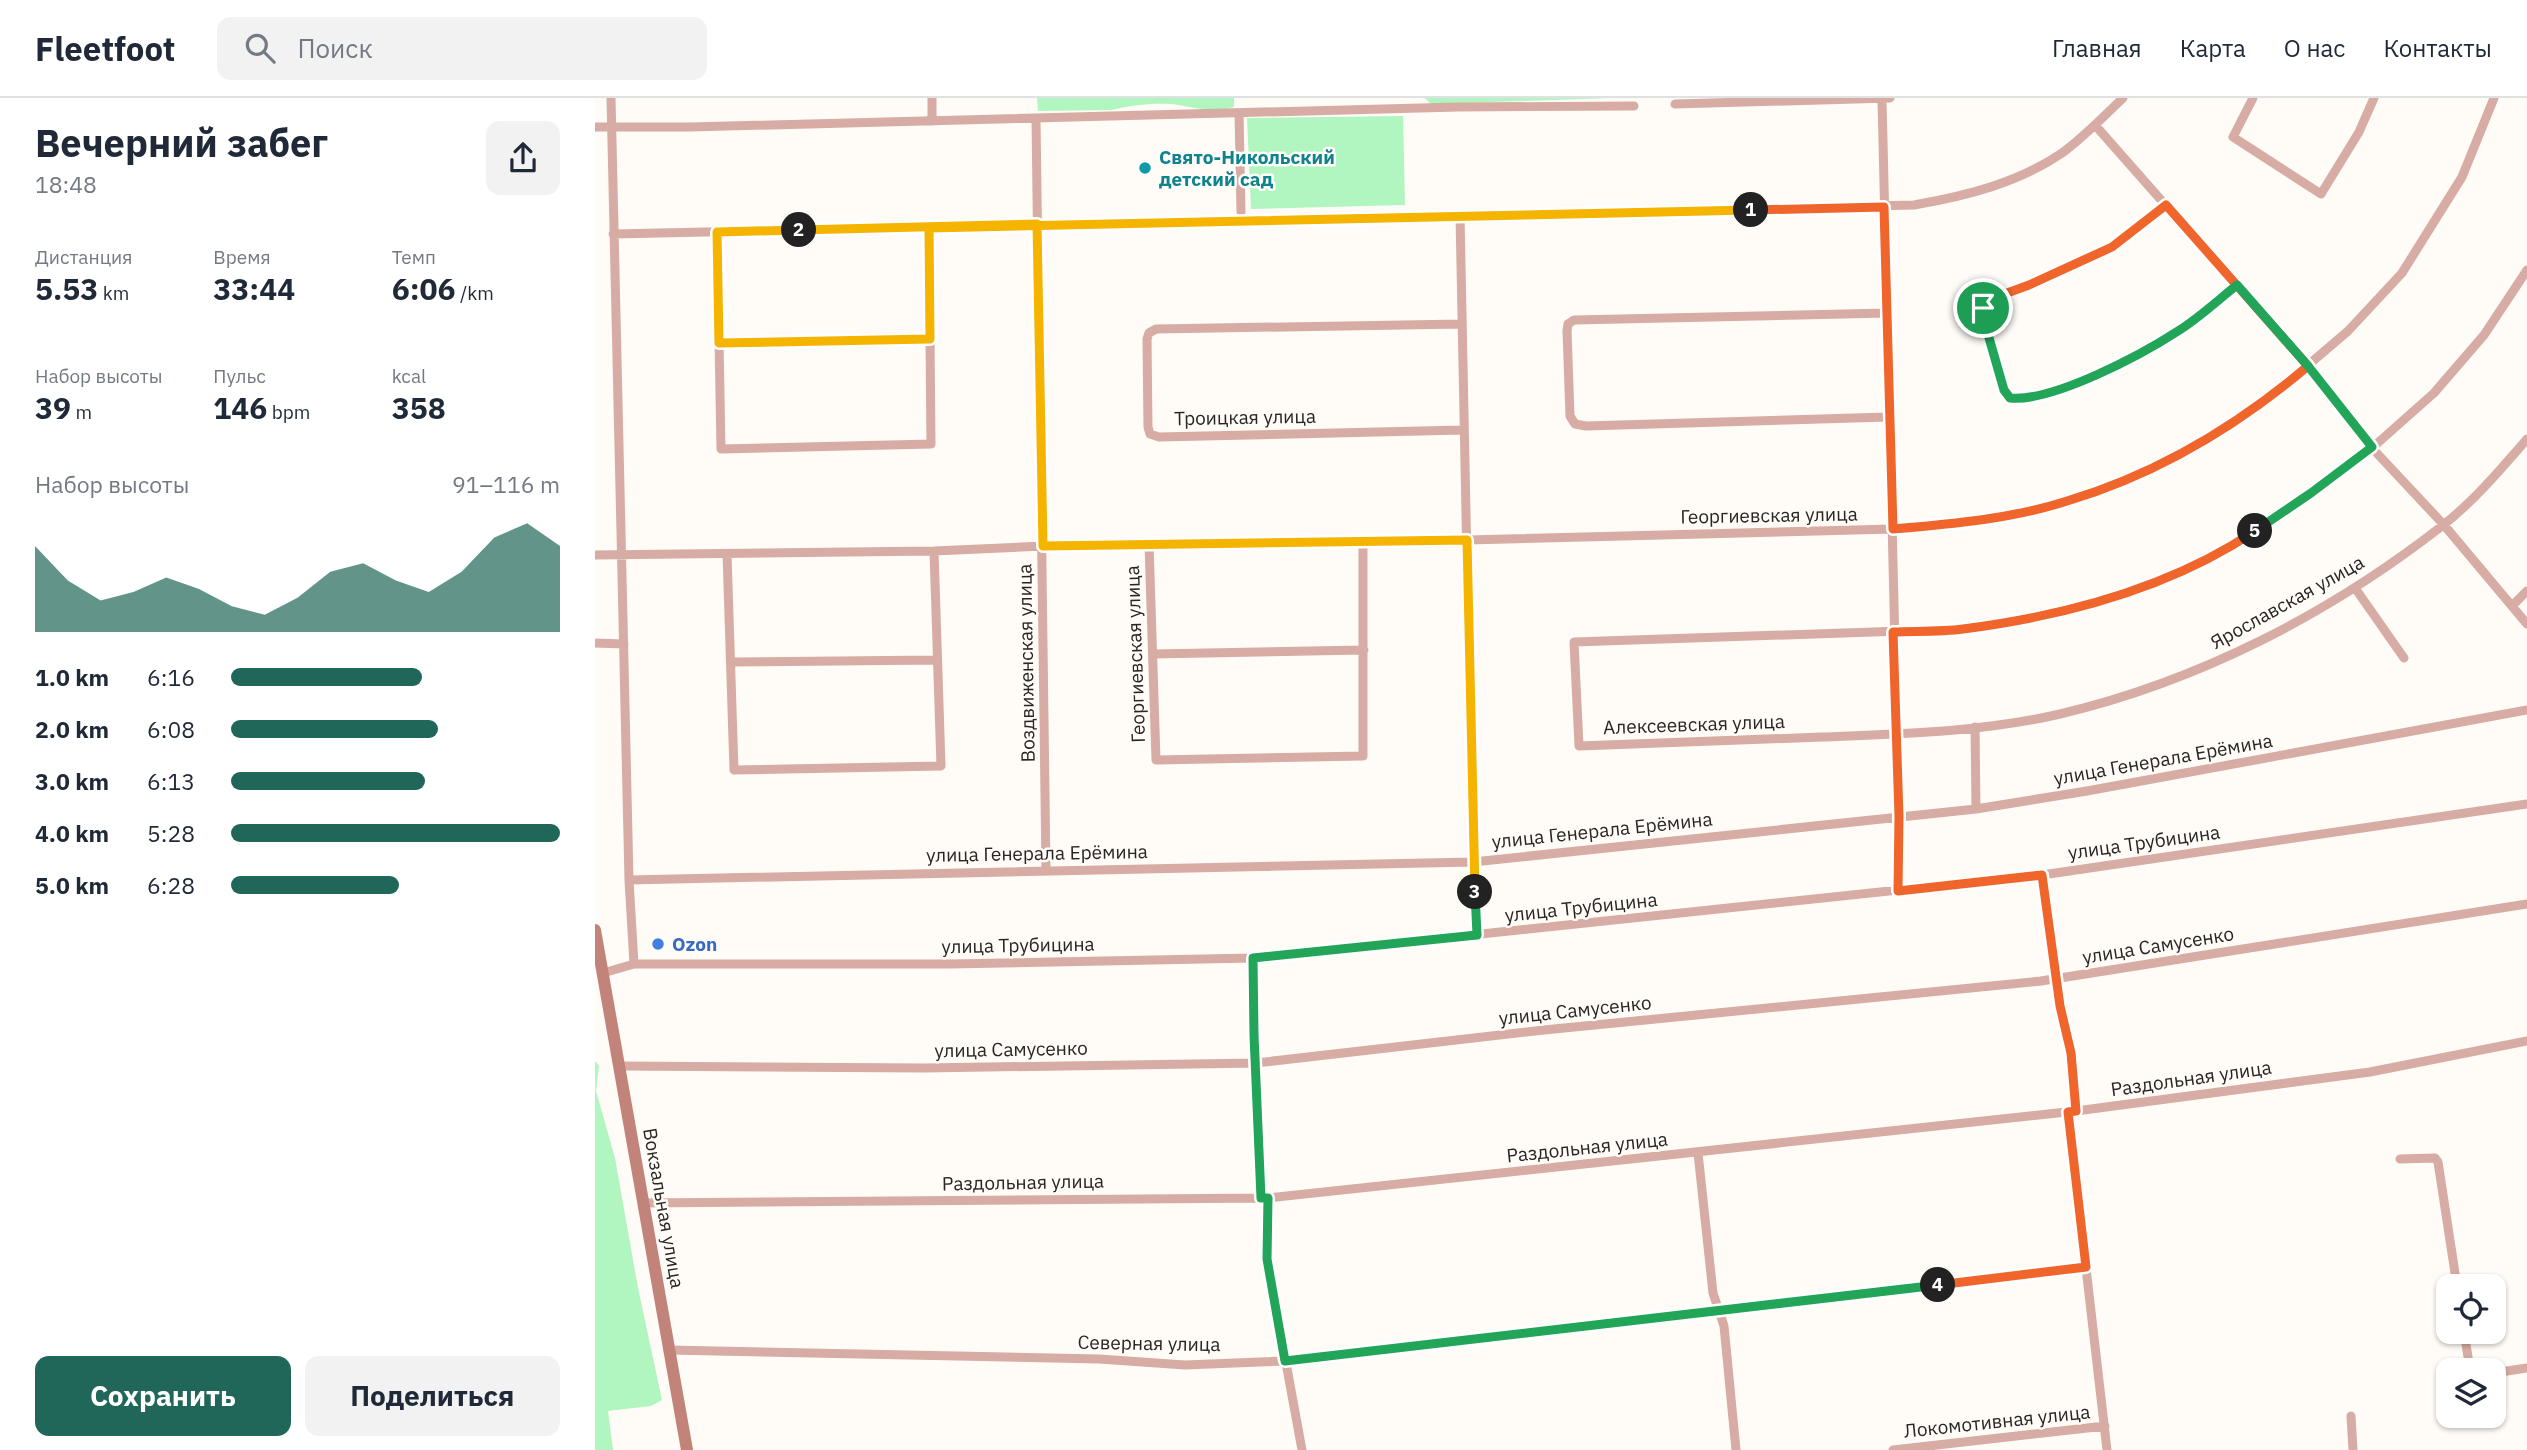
<!DOCTYPE html>
<html lang="ru">
<meta charset="utf-8">
<style>
body{margin:0;font-family:"IBM Plex Sans",sans-serif;background:#f2f2f3;color:#1f2937;height:100vh;display:flex;flex-direction:column;font-size:26px;white-space:nowrap}
*{box-sizing:border-box;margin:0}
p{font-size:23px;color:#747a83}
.icon{flex:none;width:38px;height:38px;fill:none;stroke:currentColor;stroke-width:2;stroke-linecap:round;stroke-linejoin:round}
.map{position:relative;flex:1;overflow:hidden}
.details{display:flex;flex-direction:column;background:#fff;width:595px}
.details>*{flex:none}
.tools{position:absolute;left:1841px;top:1176px;display:grid;gap:14px}
.tools a{display:grid;place-items:center;width:70px;height:70px;border-radius:14px;background:#fff;box-shadow:0 2px 5px #0004;font-size:35px}
.pin{position:absolute;display:grid;place-items:center;width:60px;height:60px;color:#fff;margin:-30px;border:4px solid #fff;border-radius:50%;box-shadow:0 2px 7px #0007}
.km{position:absolute;width:35px;height:35px;margin:-18px;border-radius:50%;background:#222;color:#fff;font-size:19px;line-height:35px;text-align:center}
.round{display:grid;place-items:center;flex:none;width:74px;height:74px;border-radius:14px;background:#f2f2f3}
.headline{display:flex;align-items:center;justify-content:space-between;height:119px;padding:0 35px}
h1{font-size:38px;font-weight:700;line-height:52px}
.metrics{display:grid;grid-template-columns:repeat(3,1fr);gap:10px;height:119px;padding:7px 35px}
.metrics div{display:grid;align-content:center}
.metrics b{font-size:30px;font-weight:700}
.metrics small{font-size:19px;font-weight:400}
.metrics p{font-size:19px}
.chart{height:196px;padding:14px 35px}
.chart p{display:flex;justify-content:space-between}
.chart svg{width:100%;height:126px;margin-top:7px;fill:#216759;opacity:.7}
.action{display:flex;gap:14px;margin-top:auto;padding:14px 35px}
.action a{flex:1;height:80px;border-radius:14px;background:#216759;color:#fff;font-size:28px;font-weight:700;line-height:80px;text-align:center}
.action a+a{background:#f2f2f3;color:#1f2937}
ul{padding:0 35px;list-style:none;font-size:23px}
li{display:grid;grid-template-columns:112px 84px 1fr;align-items:center;height:52px}
li i{height:18px;border-radius:9px;background:#216759}
header{display:flex;align-items:center;gap:42px;box-sizing:border-box;height:98px;padding:0 35px;background:#fff;border-bottom:2px solid #e0e1e3}
header strong{font-size:33px}
nav{display:flex;gap:38px;margin-inline-start:auto;font-size:24px}
.search{width:490px;height:63px;background:#f2f2f3;display:flex;align-items:center;gap:18px;box-sizing:border-box;padding:0 24px;border-radius:14px;color:#747a83;font-size:26px}
main{display:flex;flex:1;min-height:0}
.map>svg:first-child{display:block}
.green{fill:#b1f5c0}
.lines{fill:none;stroke-linecap:round;stroke-linejoin:round}
.minor{stroke:#d7aca4;stroke-width:9}
.secondary{stroke:#c2847a;stroke-width:12}
.split-1-casing{stroke:#fff;stroke-width:14}
.split-2-casing{stroke:#fff;stroke-width:14}
.split-3-casing{stroke:#fff;stroke-width:14}
.split-4-casing{stroke:#fff;stroke-width:14}
.split-5-casing{stroke:#fff;stroke-width:14}
.split-6-casing{stroke:#fff;stroke-width:14}
.split-1{stroke:#f0652b;stroke-width:9}
.split-2{stroke:#f5b400;stroke-width:9}
.split-3{stroke:#f5b400;stroke-width:9}
.split-4{stroke:#22a559;stroke-width:9}
.split-5{stroke:#f0652b;stroke-width:9}
.split-6{stroke:#22a559;stroke-width:9}
.culture-dot{fill:#0f9aa8;stroke:#fffbf6;stroke-width:2.5}
.shop-dot{fill:#3f7fe0;stroke:#fffbf6;stroke-width:2.5}
.labels{text-anchor:middle;stroke-width:5;stroke-linejoin:round;paint-order:stroke}
.culture-label{font-size:19px;font-weight:bold;fill:#0d838f;stroke:#fffbf6;text-anchor:start}
.street-label{font-size:19px;fill:#272624;stroke:#fffbf6}
.shop-label{font-size:19px;font-weight:bold;fill:#366cbe;stroke:#fffbf6;text-anchor:start}
</style>
<header>
<strong>Fleetfoot</strong>
<div class="search"><svg class="icon" aria-label="search" viewBox="0 0 24 24"><circle cx="10" cy="10" r="6"/><path d="M15 15l6 6"/></svg>Поиск</div>
<nav><a>Главная</a><a>Карта</a><a>О нас</a><a>Контакты</a></nav>
</header>
<main>
<section class="details">
<div class="headline"><div><h1>Вечерний забег</h1><p>18:48</p></div><a class="round"><svg class="icon" aria-label="share" viewBox="0 0 24 24"><path d="M12 15V3M7 8l5-5 5 5M5 13v7h14v-7"/></svg></a></div>
<div class="metrics">
<div><p>Дистанция</p><b>5.53<small> km</small></b></div>
<div><p>Время</p><b>33:44</b></div>
<div><p>Темп</p><b>6:06<small> /km</small></b></div>
</div>
<div class="metrics">
<div><p>Набор высоты</p><b>39<small> m</small></b></div>
<div><p>Пульс</p><b>146<small> bpm</small></b></div>
<div><p>kcal</p><b>358</b></div>
</div>
<div class="chart"><p><span>Набор высоты</span>91–116 m</p>
<svg viewBox="0 0 160 44" preserveAspectRatio="none"><path d="M0 44V14L10 26L20 33L30 30L40 25L50 29L60 35L70 38L80 32L90 23L100 20L110 26L120 30L130 23L140 11L150 6L160 14V44z"/></svg>
</div>
<ul>
<li><b>1.0 km</b>6:16<i style="width:58%"></i></li>
<li><b>2.0 km</b>6:08<i style="width:63%"></i></li>
<li><b>3.0 km</b>6:13<i style="width:59%"></i></li>
<li><b>4.0 km</b>5:28<i style="width:100%"></i></li>
<li><b>5.0 km</b>6:28<i style="width:51%"></i></li>
</ul>
<div class="action"><a>Сохранить</a><a>Поделиться</a></div>
</section>
<div class="map">
<svg width="1932" height="1352" viewBox="0 0 1932 1352">
<rect width="100%" height="100%" fill="#fffbf6"/>
<path class="green" d="M442,0H639V9C622,14 601,11 584,7C568,4 533,7 517,12L443,13Z
M830,0H1016L836,6Z
M808,18L810,107L656,111L652,20Z
M0,963L4,968L1,993L20,1060L43,1190L67,1302L56,1308L13,1313L18,1352H0Z"/>
<g class="lines">
<path class="minor" d="M337,0V23
M1658,0L1638,39L1726,96L1764,34L1779,0
M1287,1L1304,718L1303,793
M1080,6L1295,0
M644,15L646,114
M441,21L451,772
M1500,27L1713,269L1777,350L1849,427L1932,526
M0,29H96L863,9L1039,8
M1571,107L1518,149L1434,187L1393,202L1388,210V219L1409,292L1415,300C1457,304 1546,257 1583,233C1604,220 1623,202 1642,187
M865,117L878,764L882,837
M122,134L126,351L336,346L334,130
M18,136L1319,107C1371,98 1423,85 1467,55C1489,39 1508,19 1528,0
M1932,172L1889,237L1839,295L1777,350L1716,395L1650,439L1568,481L1508,502L1444,518L1366,531L979,544L984,648C1065,645 1146,642 1227,639C1306,636 1388,634 1465,616C1604,583 1734,516 1847,428C1878,404 1906,371 1932,341
M1292,215L979,222L973,226L972,233L975,318L980,326L991,328L1293,319
M867,226L561,231L554,235L552,241L553,329L555,336L564,339L868,332
M124,245L335,241
M554,446L561,662L768,658V442
M132,456L139,672L346,668L339,453
M0,457L339,453L448,448L872,442L1298,431L1351,427L1410,418L1471,404L1530,383L1576,361L1623,336L1670,304L1753,233L1807,175L1867,79L1899,0
M1760,490L1809,560
M1917,508L1932,493
M0,545L29,546
M558,556L769,552
M136,564L342,562
M1380,629L1381,711
M1447,777L1465,908L1476,955L1481,1013
M34,782L878,764L1381,711L1492,693L1932,612
M658,860L659,937L666,1100
M39,866H354L658,860L1447,777L1932,706
M8,875L39,866L34,782L16,0
M25,968L330,970L661,965L949,932L1446,883L1932,806
M1473,1014L1512,1352
M1103,1055L1118,1195L1129,1228L1141,1352
M1805,1061L1840,1060L1843,1064L1862,1188
M673,1100L672,1161L707,1352
M48,1105L673,1100L1481,1013L1775,974L1932,943
M1869,1234L1874,1265L1878,1272
M73,1252L504,1261L590,1267L690,1263L1491,1169
M1899,1275L1932,1270
M1756,1318L1758,1352
M1298,1352L1510,1328"/>
<path class="secondary" d="M0,832L92,1352"/>
</g>
<g class="lines">
<g class="split-1-casing">
<path id="split-1" d="M1156,112L1289,109L1298,431C1356,426 1416,421 1472,403C1562,376 1641,329 1713,268L1571,107L1517,149L1434,187L1393,202L1388,210"/>
</g>
<g class="split-2-casing">
<path id="split-2" d="M204,132L122,134L124,245L335,241L334,130L1156,112"/>
</g>
<g class="split-3-casing">
<path id="split-3" d="M204,132L442,126L448,448L872,442L880,794"/>
</g>
<g class="split-4-casing">
<path id="split-4" d="M880,794L882,837L658,860L659,937L666,1100H673L672,1161L690,1263L1343,1187"/>
</g>
<g class="split-5-casing">
<path id="split-5" d="M1343,1187L1491,1169L1473,1014L1481,1013L1476,955L1465,908L1447,777L1303,793L1304,718L1298,534C1321,533 1345,534 1368,531C1469,518 1575,490 1660,433"/>
</g>
<g class="split-6-casing">
<path id="split-6" d="M1388,210V219L1409,292L1415,300C1458,304 1546,257 1583,233C1604,220 1623,202 1642,187L1713,268L1777,349L1716,395L1660,433"/>
</g>
<use href="#split-1" class="split-1"/>
<use href="#split-2" class="split-2"/>
<use href="#split-3" class="split-3"/>
<use href="#split-4" class="split-4"/>
<use href="#split-5" class="split-5"/>
<use href="#split-6" class="split-6"/>
</g>
<circle class="culture-dot" cx="550" cy="70" r="7"/>
<circle class="shop-dot" cx="63" cy="846" r="7"/>
<g class="labels">
<g class="culture-label">
<text x="564" y="66">Свято-Никольский<tspan x="564" dy="22">детский сад</tspan></text>
</g>
<g class="street-label">
<text transform="translate(650 319) rotate(-1)" y="7">Троицкая улица</text>
<text transform="translate(1174 417) rotate(-1)" y="7">Георгиевская улица</text>
<text transform="translate(1692 504) rotate(-29)" y="7">Ярославская улица</text>
<text transform="translate(540 556) rotate(-92)" y="7">Георгиевская улица</text>
<text transform="translate(431 565) rotate(-91)" y="7">Воздвиженская улица</text>
<text transform="translate(1099 626) rotate(-2)" y="7">Алексеевская улица</text>
<text transform="translate(1568 661) rotate(-10)" y="7">улица Генерала Ерёмина</text>
<text transform="translate(1007 732) rotate(-6)" y="7">улица Генерала Ерёмина</text>
<text transform="translate(1549 744) rotate(-8)" y="7">улица Трубицина</text>
<text transform="translate(442 755) rotate(-1)" y="7">улица Генерала Ерёмина</text>
<text transform="translate(986 809) rotate(-6)" y="7">улица Трубицина</text>
<text transform="translate(423 847) rotate(-1)" y="7">улица Трубицина</text>
<text transform="translate(1563 847) rotate(-9)" y="7">улица Самусенко</text>
<text transform="translate(980 912) rotate(-6)" y="7">улица Самусенко</text>
<text transform="translate(416 951) rotate(-1)" y="7">улица Самусенко</text>
<text transform="translate(1596 980) rotate(-8)" y="7">Раздольная улица</text>
<text transform="translate(992 1049) rotate(-6)" y="7">Раздольная улица</text>
<text transform="translate(428 1084) rotate(-1)" y="7">Раздольная улица</text>
<text transform="translate(69 1110) rotate(80)" y="7">Вокзальная улица</text>
<text transform="translate(554 1245) rotate(1)" y="7">Северная улица</text>
<text transform="translate(1402 1323) rotate(-6)" y="7">Локомотивная улица</text>
</g>
<g class="shop-label">
<text x="77" y="853">Ozon</text>
</g>
</g>
</svg>
<div class="tools">
<a><svg class="icon" aria-label="locate" viewBox="0 0 24 24"><circle cx="12" cy="12" r="6"/><path d="M12 2v4M12 18v4M2 12h4M18 12h4"/></svg></a>
<a><svg class="icon" aria-label="layers" viewBox="0 0 24 24"><path d="M12 4l9 5-9 5-9-5zM3 14l9 5 9-5"/></svg></a>
</div>
<div class="pin" style="left:1388px;top:210px;background:#1e9e55"><svg class="icon" aria-label="arrive" viewBox="0 0 24 24"><path d="M6 21V4h12l-3 4 3 4H6"/></svg></div>
<b class="km" style="left:1156px;top:112px">1</b>
<b class="km" style="left:204px;top:132px">2</b>
<b class="km" style="left:880px;top:794px">3</b>
<b class="km" style="left:1343px;top:1187px">4</b>
<b class="km" style="left:1660px;top:433px">5</b>
</div>
</main>
